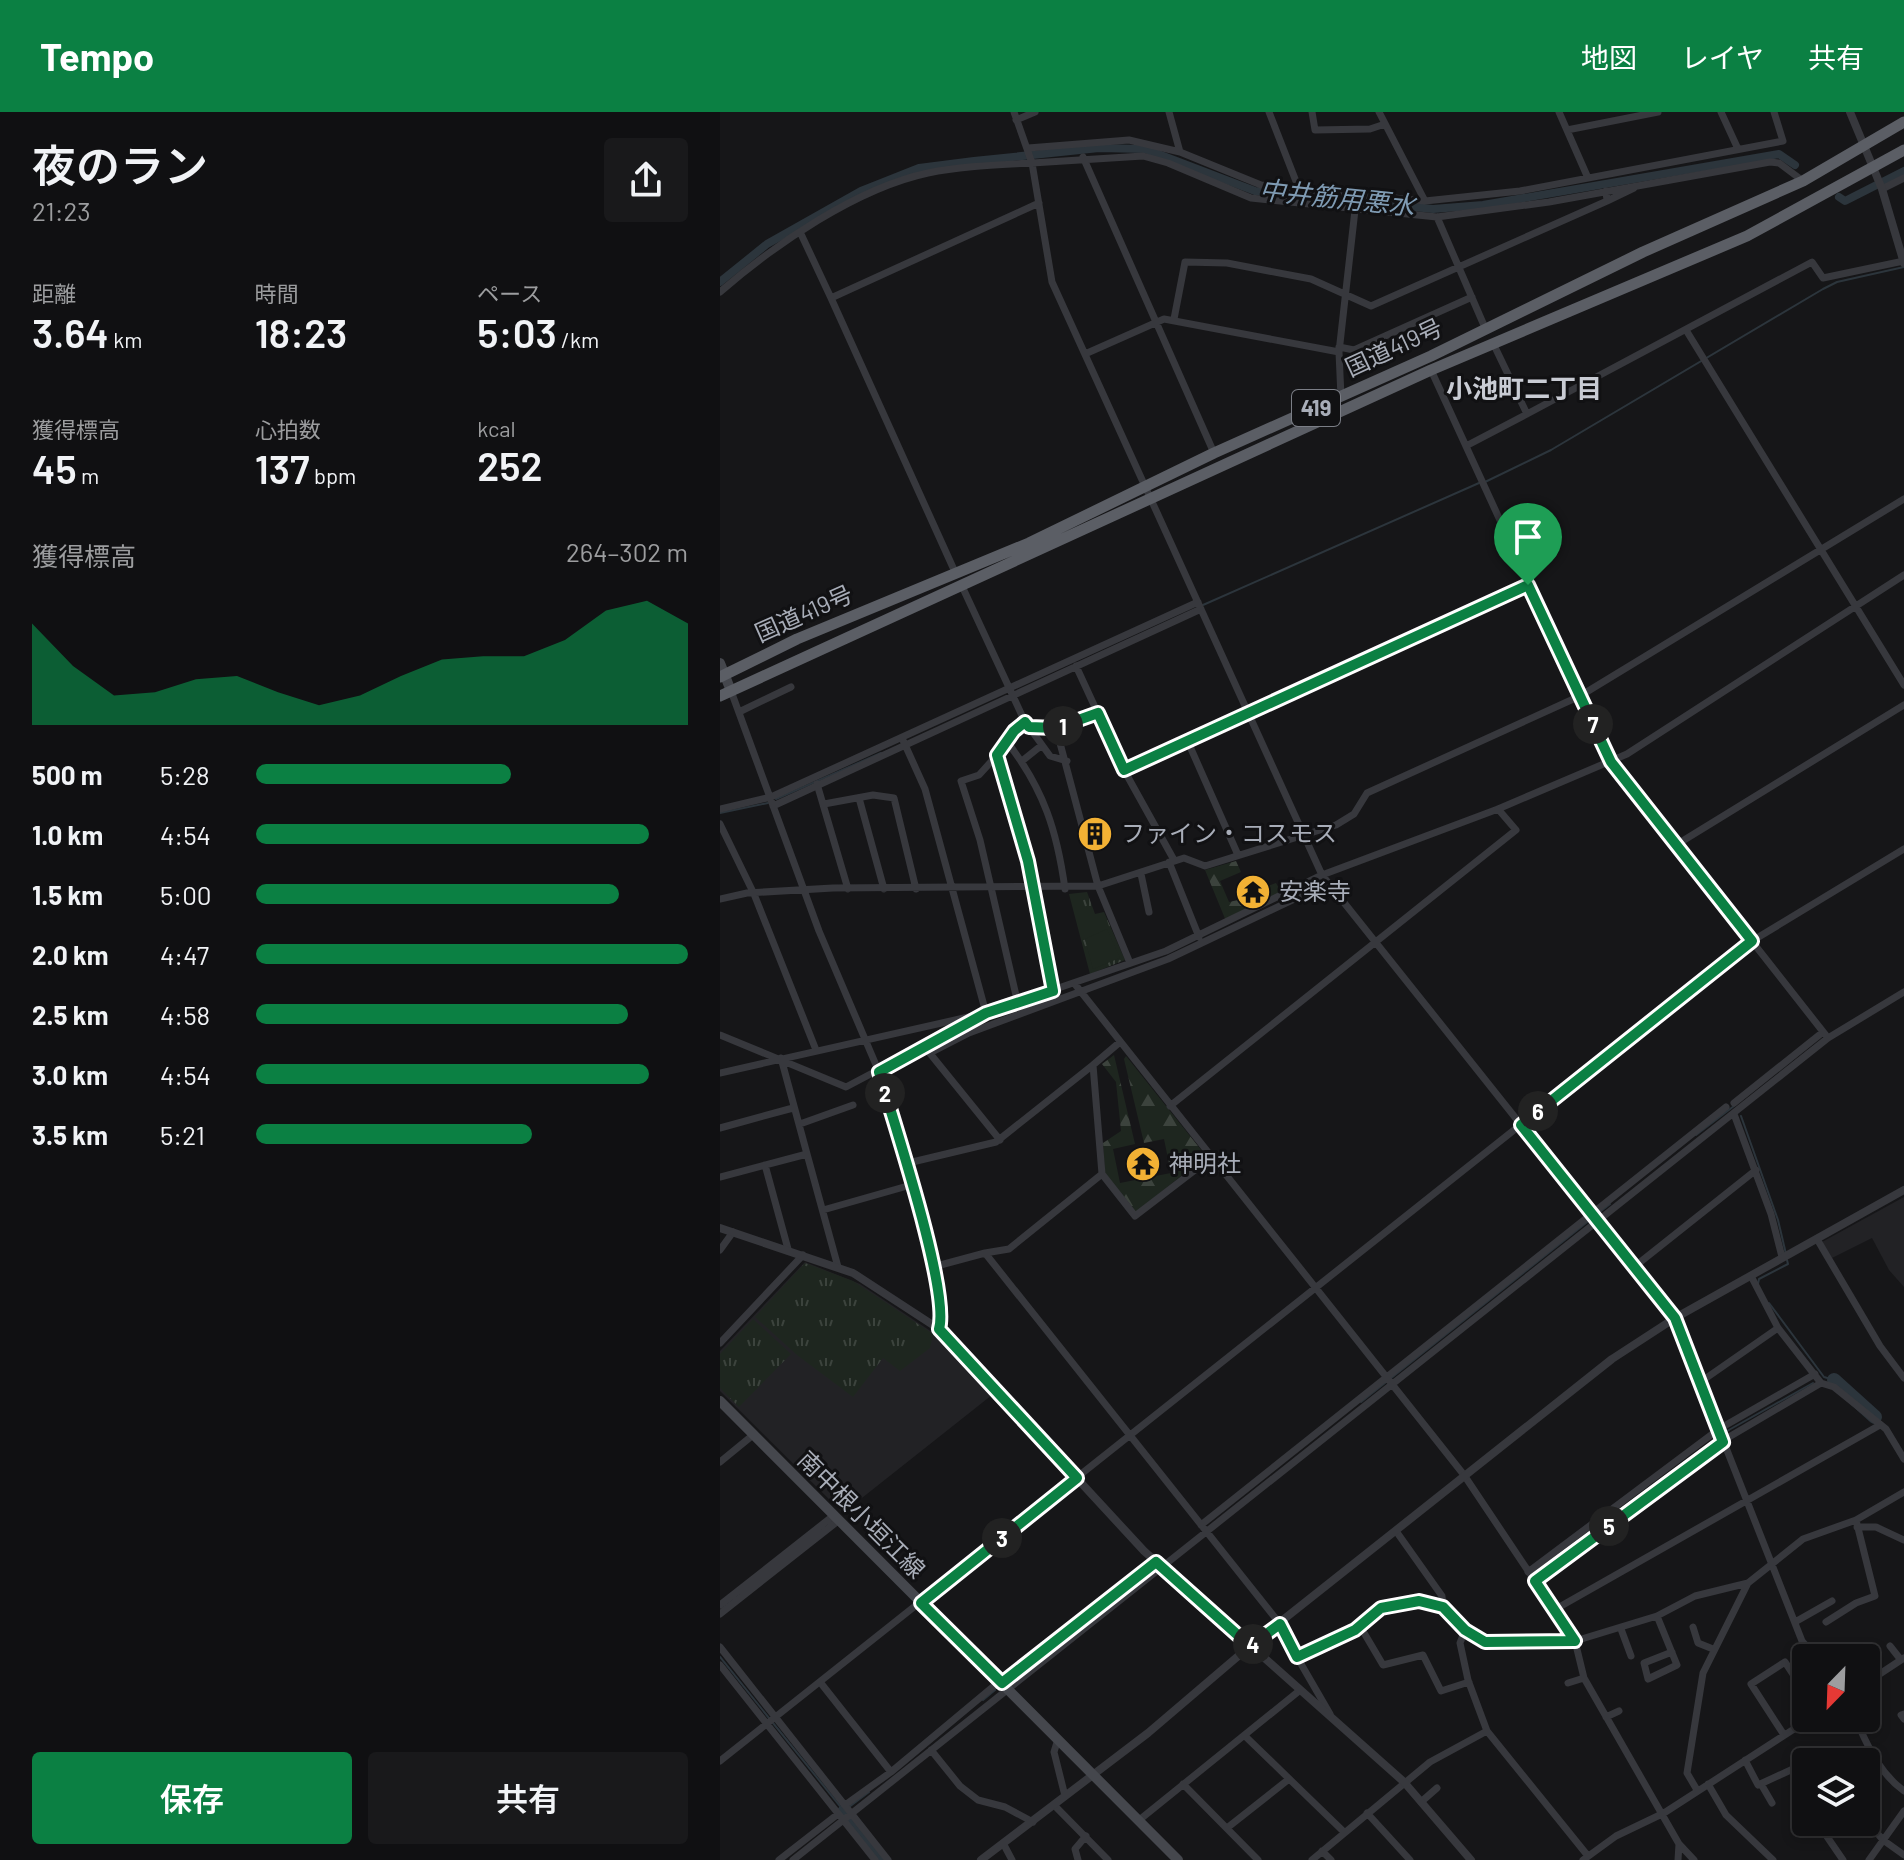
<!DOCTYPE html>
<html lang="ja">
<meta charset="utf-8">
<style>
body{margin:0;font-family:Barlow,"Noto Sans JP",sans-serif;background:#19191b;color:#f1f3f6;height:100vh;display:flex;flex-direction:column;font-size:30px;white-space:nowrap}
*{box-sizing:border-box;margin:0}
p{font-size:26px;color:#9c9d9f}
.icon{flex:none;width:44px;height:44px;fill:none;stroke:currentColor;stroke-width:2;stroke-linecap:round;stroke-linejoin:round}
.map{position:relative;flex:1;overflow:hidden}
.panel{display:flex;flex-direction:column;background:#101012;width:720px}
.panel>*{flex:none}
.needle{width:52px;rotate:203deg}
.buttons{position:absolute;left:1072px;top:1532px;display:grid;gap:16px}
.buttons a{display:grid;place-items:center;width:88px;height:88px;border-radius:8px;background:#101012;box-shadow:0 4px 12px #0003,0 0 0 2px #303032;font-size:40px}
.pin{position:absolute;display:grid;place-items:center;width:68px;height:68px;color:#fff;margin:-82px -34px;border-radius:50% 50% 50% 0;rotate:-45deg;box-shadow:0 0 8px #0007}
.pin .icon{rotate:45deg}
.km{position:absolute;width:40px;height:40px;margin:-20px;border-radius:50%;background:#222;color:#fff;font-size:22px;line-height:40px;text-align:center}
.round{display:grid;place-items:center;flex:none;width:84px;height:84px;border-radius:8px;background:#19191b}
.summary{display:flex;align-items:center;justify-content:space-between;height:136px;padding:0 32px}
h1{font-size:44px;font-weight:600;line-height:60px}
.stats{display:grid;grid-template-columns:repeat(3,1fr);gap:12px;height:136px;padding:8px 32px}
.stats div{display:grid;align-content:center}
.stats b{font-size:40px;font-weight:600}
.stats small{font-size:22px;font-weight:400}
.stats p{font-size:22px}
.chart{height:224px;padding:16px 32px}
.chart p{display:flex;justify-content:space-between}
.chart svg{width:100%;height:144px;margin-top:8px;fill:#0b8043;opacity:.7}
.button{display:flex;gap:16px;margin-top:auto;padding:16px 32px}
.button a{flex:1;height:92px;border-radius:8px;background:#0b8043;color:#fff;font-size:32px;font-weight:600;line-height:92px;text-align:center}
.button a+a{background:#19191b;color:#f1f3f6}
ul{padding:0 32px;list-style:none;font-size:26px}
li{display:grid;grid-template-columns:128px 96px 1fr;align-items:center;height:60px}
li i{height:20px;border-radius:10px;background:#0b8043}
header{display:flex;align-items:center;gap:48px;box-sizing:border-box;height:112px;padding:0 40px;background:#0b8043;color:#fff}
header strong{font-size:38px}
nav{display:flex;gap:44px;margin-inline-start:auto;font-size:28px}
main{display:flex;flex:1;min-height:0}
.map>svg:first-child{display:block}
.built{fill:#222225}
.forest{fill:url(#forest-firs)}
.park{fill:url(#park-tufts)}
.garden{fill:#1e261f}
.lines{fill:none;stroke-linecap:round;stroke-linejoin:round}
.stream{stroke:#2c353c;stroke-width:2}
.canal{stroke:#2c353c;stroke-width:8}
.river{stroke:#2c353c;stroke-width:14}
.minor{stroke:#37383d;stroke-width:7}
.tertiary{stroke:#37383d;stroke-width:8}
.secondary{stroke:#45474d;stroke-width:10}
.trunk{stroke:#5b5e65;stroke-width:11}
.route-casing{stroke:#fff;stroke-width:16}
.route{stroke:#0b8043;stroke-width:10}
.labels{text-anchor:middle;stroke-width:6;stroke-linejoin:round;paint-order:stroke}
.shield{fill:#111113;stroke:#7b7e86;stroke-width:2}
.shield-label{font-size:22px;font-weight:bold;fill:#a8adb8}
.street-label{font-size:24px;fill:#a8adb8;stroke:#111113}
.poi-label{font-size:24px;fill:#a8adb8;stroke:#111113;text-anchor:start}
.water-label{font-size:26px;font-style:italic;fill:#7f9bb3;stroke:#111113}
.neighbourhood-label{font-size:26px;font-weight:bold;fill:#c9ccd4;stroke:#111113}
</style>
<header>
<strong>Tempo</strong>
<nav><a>地図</a><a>レイヤ</a><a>共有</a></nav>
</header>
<main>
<section class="panel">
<div class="summary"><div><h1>夜のラン</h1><p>21:23</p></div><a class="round"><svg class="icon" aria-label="share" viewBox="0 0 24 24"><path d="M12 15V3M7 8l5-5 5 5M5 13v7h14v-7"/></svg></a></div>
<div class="stats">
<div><p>距離</p><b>3.64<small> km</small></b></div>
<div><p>時間</p><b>18:23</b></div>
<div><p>ペース</p><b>5:03<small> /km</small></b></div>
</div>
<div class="stats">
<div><p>獲得標高</p><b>45<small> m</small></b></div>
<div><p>心拍数</p><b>137<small> bpm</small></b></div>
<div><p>kcal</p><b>252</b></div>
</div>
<div class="chart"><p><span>獲得標高</span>264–302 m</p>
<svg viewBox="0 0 160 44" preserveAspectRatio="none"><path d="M0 44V13L10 26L20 35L30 34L40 30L50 29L60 34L70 38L80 35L90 29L100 24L110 23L120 23L130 18L140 9L150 6L160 13V44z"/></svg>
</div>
<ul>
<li><b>500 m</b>5:28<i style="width:59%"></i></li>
<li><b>1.0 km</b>4:54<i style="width:91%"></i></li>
<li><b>1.5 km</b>5:00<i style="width:84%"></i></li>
<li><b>2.0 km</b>4:47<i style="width:100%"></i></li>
<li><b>2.5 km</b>4:58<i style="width:86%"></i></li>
<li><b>3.0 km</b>4:54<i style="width:91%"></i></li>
<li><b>3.5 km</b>5:21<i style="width:64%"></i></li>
</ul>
<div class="button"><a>保存</a><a>共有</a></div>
</section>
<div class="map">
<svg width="1184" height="1748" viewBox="0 0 1184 1748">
<defs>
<pattern id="forest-firs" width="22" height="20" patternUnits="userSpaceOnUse" patternTransform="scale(2)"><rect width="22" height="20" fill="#1e261f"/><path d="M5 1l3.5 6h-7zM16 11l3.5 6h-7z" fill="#3c433d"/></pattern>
<pattern id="park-tufts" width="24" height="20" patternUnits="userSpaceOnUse" patternTransform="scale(2)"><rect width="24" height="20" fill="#1e261f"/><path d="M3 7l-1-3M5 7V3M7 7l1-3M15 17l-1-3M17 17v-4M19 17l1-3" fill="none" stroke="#3c433d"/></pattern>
</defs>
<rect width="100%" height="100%" fill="#161618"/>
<path class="built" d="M1184,1085V1175L1169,1158L1152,1126L1112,1146L1102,1130Z
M85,1150L140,1172L221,1226L272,1283L123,1401L0,1279V1239Z"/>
<path class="forest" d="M516,749L521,760L500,769L509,790L527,786L530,792L546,786L542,776L556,771L561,780L506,809L485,758Z
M394,943L415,1032L393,1037L400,1071L451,1061L444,1027L424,1031L404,947L406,944L486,1044L416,1100L385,1061L383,1031L401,1019L396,970L382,952Z"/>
<path class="park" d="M367,780L375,802L384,800L405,848L370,862L349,782Z
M85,1151L133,1169L213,1222L210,1236L180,1259L163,1246L133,1285L77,1243L35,1205Z
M33,1207L71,1242L19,1295L0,1276V1242Z"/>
<path class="garden" d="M387,817L400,846L373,857L365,827Z"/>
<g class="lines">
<path class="stream" d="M765,370L831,338L1103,177L1117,170L1184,155
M483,493L759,371
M56,687L161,641
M0,701L48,691
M1021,1004L1058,1108L1066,1142
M976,1023L1014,994
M876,1103L890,1092
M1038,1172L1039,1167L1068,1152L1067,1148
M1049,1191L1104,1265L1114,1268
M641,1290L871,1107
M816,1464L1007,1319L1093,1271
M345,1526L381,1498
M0,1545L49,1606
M263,1588L275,1578
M53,1611L124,1699
M129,1695L149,1680"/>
<path class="canal" d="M1119,85L1125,89L1184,59
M0,170L47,132L141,79L199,56L254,49L379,36L425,37L535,79L713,97L763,93L1059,42L1075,53"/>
<path class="river" d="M1114,1268L1155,1305
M124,1700L162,1748"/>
<path class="minor" d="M449,0L460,40L541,73L705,89L800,79L1063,29L1054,0
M549,0L579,77
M592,0L595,18L650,17L665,12
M659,0L705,89
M839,0L868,66
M1001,0L1018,37
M296,8L315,0
M847,18L938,0
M308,36L409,28L460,40
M363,45L494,341
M1083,69L1059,51L1050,50L829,90L717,105L531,86L448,51L423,44L312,51L332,170L602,763L955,1206L1082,1529L1097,1546
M1162,77L1184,66
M887,89L914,76
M717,105L766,218
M81,122L111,186L319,91
M0,180C54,133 137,76 208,61C242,54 278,53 312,51L294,0
M111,186L235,460
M454,207L465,150L507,151L591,167L651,194L887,89L886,79
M966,218L1184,573
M773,231L807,302L1092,150L1103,166L1184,149
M619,235L634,238L752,185
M365,242L444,207L619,240
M711,258L891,650L1108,926
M621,285L619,240L635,98
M746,334L807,302
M241,472L305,610L309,615L336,616
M356,554L404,658L454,748
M11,579L99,819L159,960L213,1155L223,1202L219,1217
M19,600L71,575
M378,601L336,616L378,774L410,851
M309,615L330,644L347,649
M468,630L518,743
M288,631L294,619L305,610
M277,643L308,749L333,879
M302,649L322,633
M404,658L808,473
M97,672L128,777
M139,686L164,777
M104,692L153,683L174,686L196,777
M53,694L481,497
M0,697L51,685L478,490
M0,712L34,782L96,938
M956,733L1184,593
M449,750L479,825
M421,762L429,800
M0,787L27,781L113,776L378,774L464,746L485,754L616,713L634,702L647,681L860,584L1184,387
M298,892L260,728L241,669L259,663L288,631C324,678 337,719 345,777
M0,923L126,975L266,901L446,839L602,763L778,697L907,642L1184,463
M208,939L280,1028
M210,941L249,921L448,847L608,771
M61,946L87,1042
M0,961L266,901L205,677L182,626
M1014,991L1103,920
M450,994L796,718L778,697
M1014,1002L1051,1102L1062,1145
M80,1012L133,993
M0,1016L73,996
M184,1052L276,1030L373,953
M45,1053L68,1137
M382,1062L415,1104L492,1045
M0,1065L87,1042L118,1155
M103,1098L191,1073
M1097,1127L1160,1234L1184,1266
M0,1138L13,1120
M265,1141L289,1137L382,1062L373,953L400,930
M213,1155L265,1141L560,1512L577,1545C595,1537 615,1529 633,1519C650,1510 658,1494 679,1490C730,1479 728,1516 763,1529C786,1536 831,1530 855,1529L744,1363L354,871
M914,1155L1036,1058
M1031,1164L1058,1216L1101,1271L1114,1275L1166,1317L1184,1347
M0,1231L83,1143
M979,1271L1058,1216
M0,1350L33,1323
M481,1413L1006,995
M1137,1415H1156L1184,1428
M676,1419L722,1484L723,1495
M808,1460L999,1317L1095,1262
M815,1469L1009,1325L1101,1271
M0,1493L113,1404
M834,1498L1160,1313
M0,1502L118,1409
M937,1504L957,1553L928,1567L924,1551L952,1540
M1075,1510L1112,1489
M1106,1510L1136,1491L1155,1484L1136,1408L1184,1380
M640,1514L663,1553L703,1543L721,1579L749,1570
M973,1515L978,1531L993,1537
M901,1517L911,1544
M745,1518L740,1531L748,1568L767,1619L868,1744
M1170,1534L1181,1548
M0,1535L168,1748
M577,1545L610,1602
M0,1553L155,1748
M100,1570L171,1660
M282,1571L436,1450
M848,1571L864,1566
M1146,1571L1184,1546
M1184,1602L1181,1603L1184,1607
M886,1605L899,1599
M1135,1606C1148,1634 1158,1660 1184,1679
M1064,1623L1031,1572L1065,1550L1086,1582
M525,1624L624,1720
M338,1627L334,1640L345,1684
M211,1638L240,1674L258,1688L285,1695L313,1710
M1025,1648L1038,1673L1086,1651
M0,1649L1032,829L1184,737
M1088,1650L1097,1646L1098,1650
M463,1672L538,1748
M988,1672L1006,1703L1053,1748
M1041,1672L1052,1691
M977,1678L967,1661L983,1561L1028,1471
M1086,1685L1081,1687L1086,1694
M701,1690L717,1676
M125,1693L171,1660L280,1569
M334,1693L388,1748
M647,1701L690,1748
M1146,1708L1163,1728L1184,1743
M418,1709L579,1579
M1097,1710L1123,1748
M507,1716L569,1667
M283,1731L292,1748
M602,1739L611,1748
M59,1748L118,1702
M73,1748L1108,926L1184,880
M358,1748L355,1737L366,1724
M592,1748L710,1650L767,1619
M863,1748L896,1724L944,1701L1091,1606
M958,1748L959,1732
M974,1748L959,1732L864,1566L855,1529L937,1504L975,1484L1028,1471L1083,1427L1136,1408
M1149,1748L1184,1699"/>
<path class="tertiary" d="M1130,0L1162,77L1184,151
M0,1116L133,1161L219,1217L424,1439L684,1670L751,1748
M261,1748L428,1621L530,1534L892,1247L955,1206L1184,1078"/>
<path class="secondary" d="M0,551L11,579
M0,1289L458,1748"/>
<path class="trunk" d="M0,565L77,527L309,431L494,341L711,244L923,140L1083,69L1184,10
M0,584L711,258L1027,124L1184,38"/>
</g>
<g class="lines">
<g class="route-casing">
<path id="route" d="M808,473L891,650L1032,829L801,1013L955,1206L1003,1330L815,1469L855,1529L765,1530L745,1518L723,1495L699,1489L661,1496L635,1518L577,1545L560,1512L530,1534L436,1450L282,1571L201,1491L357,1366L219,1217C230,1179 173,1008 159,960L266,901L333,879L308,749L277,643L294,619L305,610L309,615L336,616L378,601L404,658Z"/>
</g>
<use href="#route" class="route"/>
</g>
<defs>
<g id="building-disc" transform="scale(1.8)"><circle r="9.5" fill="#f2b134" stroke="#111113"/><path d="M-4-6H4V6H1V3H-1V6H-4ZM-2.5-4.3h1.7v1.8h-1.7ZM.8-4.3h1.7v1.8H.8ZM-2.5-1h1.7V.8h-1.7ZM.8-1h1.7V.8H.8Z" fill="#111"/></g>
<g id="temple-disc" transform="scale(1.8)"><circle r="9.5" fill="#f2b134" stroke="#111113"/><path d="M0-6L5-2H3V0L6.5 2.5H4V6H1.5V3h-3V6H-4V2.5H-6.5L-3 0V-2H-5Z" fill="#111"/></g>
</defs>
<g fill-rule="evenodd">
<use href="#building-disc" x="375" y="722"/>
<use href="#temple-disc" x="533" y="780"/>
<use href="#temple-disc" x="423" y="1052"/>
</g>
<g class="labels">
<rect class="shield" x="572" y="278" width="48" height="36" rx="6"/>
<g class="shield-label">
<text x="596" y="304">419</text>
</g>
<g class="street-label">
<text transform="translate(674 236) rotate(-25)" y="8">国道419号</text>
<text transform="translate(84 502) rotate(-24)" y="8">国道419号</text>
<text transform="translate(141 1403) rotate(45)" y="8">南中根小垣江線</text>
</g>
<g class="poi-label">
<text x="401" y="730">ファイン・コスモス</text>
<text x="559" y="788">安楽寺</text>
<text x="449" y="1060">神明社</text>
</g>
<g class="water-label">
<text transform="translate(617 86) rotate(6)" y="9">中井筋用悪水</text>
</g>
<g class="neighbourhood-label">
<text x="804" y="286">小池町二丁目</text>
</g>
</g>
</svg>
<div class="buttons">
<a><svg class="needle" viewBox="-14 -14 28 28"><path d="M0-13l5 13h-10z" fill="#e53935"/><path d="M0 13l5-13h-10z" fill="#9c9d9f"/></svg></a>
<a><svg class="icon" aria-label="layers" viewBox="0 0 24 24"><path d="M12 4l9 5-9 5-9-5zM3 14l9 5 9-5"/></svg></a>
</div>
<div class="pin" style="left:808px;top:473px;background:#1e9e55"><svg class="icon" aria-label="arrive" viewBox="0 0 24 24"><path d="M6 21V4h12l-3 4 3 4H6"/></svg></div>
<b class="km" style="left:343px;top:614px">1</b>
<b class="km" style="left:165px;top:981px">2</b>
<b class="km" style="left:282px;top:1426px">3</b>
<b class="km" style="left:533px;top:1532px">4</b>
<b class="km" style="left:889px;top:1414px">5</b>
<b class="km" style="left:818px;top:999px">6</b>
<b class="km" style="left:873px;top:612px">7</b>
</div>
</main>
